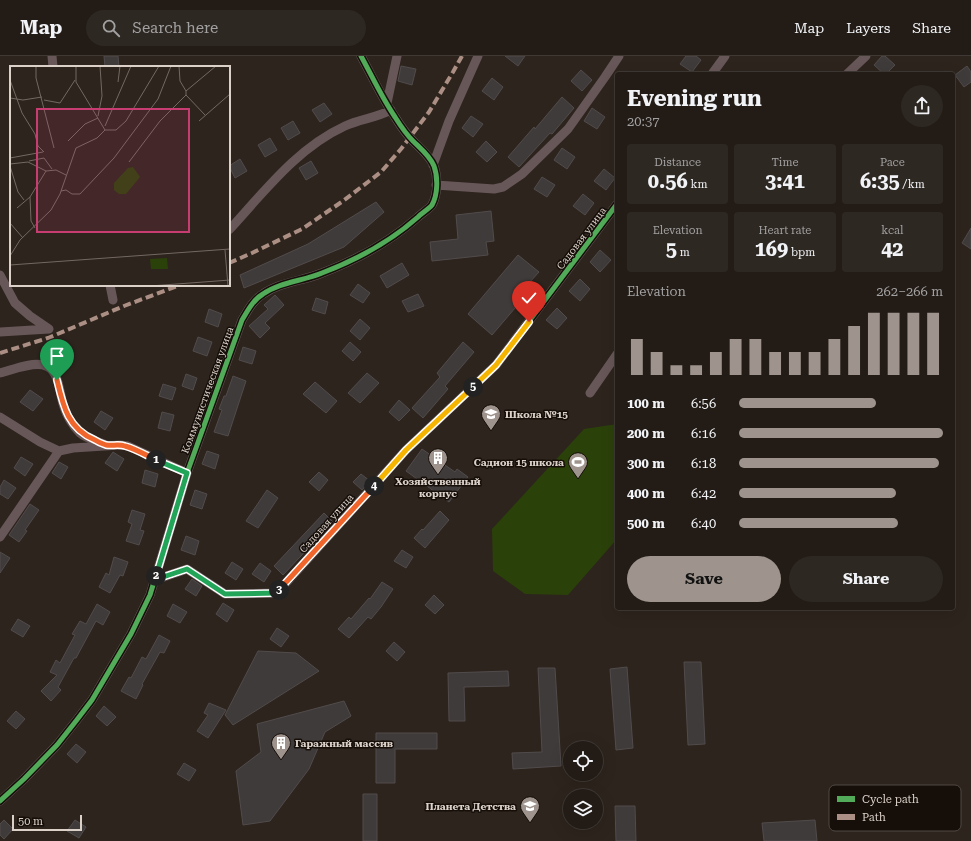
<!DOCTYPE html>
<meta charset="utf-8">
<style>
body{margin:0;font-family:"Roboto Serif",serif;background:#2e2823;color:#f1f3f6;height:100vh;display:flex;flex-direction:column;font-size:15px;white-space:nowrap}
*{box-sizing:border-box;margin:0}
p{font-size:13px;color:#a2a1a1}
.icon{flex:none;width:22px;height:22px;fill:none;stroke:currentColor;stroke-width:2;stroke-linecap:round;stroke-linejoin:round}
.map{position:relative;flex:1;overflow:hidden}
.sheet{position:absolute;left:615px;top:16px;width:340px;height:538px;display:flex;flex-direction:column;background:#221b16;border-radius:4px;box-shadow:0 4px 16px #0002,0 0 0 1px #3f3935}
.sheet>*{flex:none}
.tools{position:absolute;left:563px;top:685px;display:grid;gap:8px}
.tools a{display:grid;place-items:center;width:40px;height:40px;border-radius:50%;background:#221b16;box-shadow:0 4px 16px #0002,0 0 0 1px #3f3935;font-size:20px}
.scale{position:absolute;left:12px;bottom:10px;width:70px;box-sizing:border-box;padding-left:4px;border:2px solid #dbd1c9;border-top:0;font-size:11px;line-height:14px;white-space:nowrap;color:#dbd1c9;-webkit-text-stroke:3px #150e09;paint-order:stroke}
.pin{position:absolute;display:grid;place-items:center;width:34px;height:34px;color:#fff;margin:-41px -17px;border-radius:50% 50% 50% 0;rotate:-45deg;box-shadow:0 0 4px #0007}
.pin .icon{rotate:45deg}
.km{position:absolute;width:20px;height:20px;margin:-10px;border-radius:50%;background:#222;color:#fff;font-size:11px;line-height:20px;text-align:center}
.round{display:grid;place-items:center;flex:none;width:42px;height:42px;border-radius:21px;background:#2e2823}
.overview{display:flex;align-items:center;justify-content:space-between;height:68px;padding:0 12px}
h1{font-size:22px;font-weight:700;line-height:30px}
.metrics{display:grid;grid-template-columns:repeat(3,1fr);gap:6px;height:68px;padding:4px 12px}
.metrics div{display:grid;align-content:center;border-radius:4px;background:#2e2823;text-align:center}
.metrics b{font-size:20px;font-weight:700}
.metrics small{font-size:11px;font-weight:400}
.metrics p{font-size:11px}
.chart{height:112px;padding:8px 12px}
.chart p{display:flex;justify-content:space-between}
.chart svg{width:100%;height:72px;margin-top:4px;stroke:#9e948d;stroke-width:6}
.button{display:flex;gap:8px;margin-top:auto;padding:8px 12px}
.button a{flex:1;height:46px;border-radius:24px;background:#9e948d;color:#111;font-size:16px;font-weight:700;line-height:46px;text-align:center}
.button a+a{background:#2e2823;color:#f1f3f6}
ul{padding:0 12px;list-style:none;font-size:13px}
li{display:grid;grid-template-columns:64px 48px 1fr;align-items:center;height:30px}
li i{height:10px;border-radius:5px;background:#9e948d}
header{display:flex;align-items:center;gap:24px;box-sizing:border-box;height:56px;padding:0 20px;background:#221b16;border-bottom:1px solid #3f3935}
header strong{font-size:19px}
nav{display:flex;gap:22px;margin-inline-start:auto;font-size:14px}
.search{width:280px;height:36px;background:#2e2823;display:flex;align-items:center;gap:10px;box-sizing:border-box;padding:0 14px;border-radius:22px;color:#a2a1a1;font-size:15px}
.map>svg:first-child{display:block}
.green{fill:#2b410a}
.building{fill:#403b3b;stroke:#514b4c}
.lines{fill:none;stroke-linecap:round;stroke-linejoin:round}
.minor{stroke:#685758;stroke-width:9}
.quiet{stroke:#ac8f84;stroke-width:4;stroke-dasharray:8 4;stroke-linecap:butt}
.cycleway-casing{stroke:#150e09;stroke-width:8}
.cycleway{stroke:#51ab58;stroke-width:5}
.split-1-casing{stroke:#fff;stroke-width:8}
.split-2-casing{stroke:#fff;stroke-width:8}
.split-3-casing{stroke:#fff;stroke-width:8}
.split-4-casing{stroke:#fff;stroke-width:8}
.split-5-casing{stroke:#fff;stroke-width:8}
.split-6-casing{stroke:#fff;stroke-width:8}
.split-1{stroke:#f0652b;stroke-width:5}
.split-2{stroke:#22a559;stroke-width:5}
.split-3{stroke:#22a559;stroke-width:5}
.split-4{stroke:#f0652b;stroke-width:5}
.split-5{stroke:#f5b400;stroke-width:5}
.split-6{stroke:#f5b400;stroke-width:5}
.labels{text-anchor:middle;stroke-width:3;stroke-linejoin:round;paint-order:stroke}
.street-label{font-size:10px;fill:#dbd1c9;stroke:#150e09}
.poi-label{font-size:10px;font-weight:bold;fill:#dbd1c9;stroke:#150e09;text-anchor:start}
.inset-road{fill:none;stroke:#736962;stroke-width:1}
.view{fill:#c73d71;fill-opacity:0.15;stroke:#c73d71;stroke-width:2}
.inset-edge{fill:none;stroke:#dbd1c9;stroke-width:2}
.key{fill:#150e09;stroke:#504843;stroke-width:1}
.key-label{font-size:11px;fill:#dbd1c9}
</style>
<header>
<strong>Map</strong>
<div class="search"><svg class="icon" aria-label="search" viewBox="0 0 24 24"><circle cx="10" cy="10" r="6"/><path d="M15 15l6 6"/></svg>Search here</div>
<nav><a>Map</a><a>Layers</a><a>Share</a></nav>
</header>
<div class="map">
<svg width="971" height="785" viewBox="0 0 971 785">
<rect width="100%" height="100%" fill="#2d241d"/>
<path class="green" d="M617,368V483L568,539L525,538L493,515L492,473L584,373Z"/>
<path class="building" d="M104,0H118L119,11H105Z
M505,0H525L518,10Z
M686,0H696L701,4L692,16L680,8Z
M882,0H885L895,9L886,18H884L874,9Z
M401,10L416,13L412,29L398,25Z
M967,10L971,16V26L964,31L955,19Z
M581,14L592,24L582,35L571,25Z
M492,22L503,31L494,44L482,35Z
M562,41L574,52L552,78L550,77L519,111L508,101L534,71L535,73Z
M324,47L332,58L320,66L312,54Z
M592,52L605,61L597,73L584,65Z
M471,60L483,68L473,81L462,72Z
M293,65L300,77L288,84L281,72Z
M270,82L277,94L265,101L258,89Z
M486,85L497,96L487,106L476,96Z
M562,92L575,101L567,113L554,104Z
M240,103L247,115L235,122L229,110Z
M311,105L318,117L306,124L299,112Z
M604,113L615,122L606,134L594,125Z
M542,121L555,129L547,141L534,133Z
M583,138L594,147L585,159L573,150Z
M376,146L384,156L344,191L244,232L240,219L308,188Z
M491,155L494,185L486,186L488,199L432,205L430,186L458,183L456,159Z
M971,172V193L962,187Z
M600,194L611,204L600,216L590,206Z
M518,199L539,216L529,227L533,231L492,279L468,258Z
M402,207L409,219L387,232L380,220Z
M580,223L590,233L580,245L569,235Z
M358,228L370,237L363,247L350,239Z
M418,238L424,250L408,256L402,245Z
M275,239L284,249L265,267L270,272L260,282L249,270L268,253L264,249Z
M316,242L328,246L325,258L312,254Z
M557,252L567,262L557,273L546,264Z
M209,253L222,258L218,271L205,266Z
M360,263L370,272L360,284L350,275Z
M198,281L212,286L207,300L193,295Z
M350,286L361,296L353,305L342,295Z
M463,286L474,296L445,330L448,333L423,362L412,352L440,321L437,317Z
M243,291L256,295L252,308L239,304Z
M367,317L379,327L360,347L348,337Z
M186,318L197,322L193,334L182,330Z
M233,320L246,325L228,380L214,376L222,354L219,353L224,340H226Z
M315,326L337,345L326,357L303,338Z
M163,328L176,332L172,344L159,340Z
M30,334L43,343L33,355L20,346Z
M399,344L410,354L399,365L389,356Z
M101,355L113,362L105,374L94,366Z
M162,356L174,359L170,375L158,372Z
M422,393L455,416L457,413L468,421L449,446L406,415Z
M207,395L219,399L215,413L202,408Z
M113,396L124,403L117,415L105,407Z
M21,401L33,408L25,420L14,412Z
M59,406L68,411L61,423L52,417Z
M145,414L158,418L155,431L142,427Z
M319,416L328,424L319,435L309,426Z
M361,418L370,425L362,434L353,426Z
M4,424L16,432L8,443L0,438V431Z
M195,434L207,438L202,453L190,449Z
M267,434L278,442L258,472L246,465Z
M30,448L39,454L25,474L27,475L19,486L9,479Z
M132,454L145,458L140,474L144,475L139,489L126,485L132,468L128,466Z
M440,455L449,464L425,492L414,482L422,473L423,474Z
M324,457L333,466L283,519L274,510Z
M186,480L199,485L195,499L181,494Z
M402,494L413,501L406,512L394,505Z
M0,496L10,502L0,517Z
M114,501L128,506L123,520L120,519L110,537L99,531L106,517L109,519Z
M232,506L243,513L236,524L225,517Z
M260,507L271,515L264,526L252,518Z
M192,523L202,530L196,540L185,533Z
M382,526L393,533L381,551L371,563L368,561L349,582L338,573L349,561L351,563L369,542L370,543Z
M434,539L444,549L435,558L425,549Z
M223,547L234,554L227,566L216,558Z
M97,548L110,556L103,569L96,565L76,602H74L58,631L61,634L51,645L41,635L57,619L50,616L56,604L60,607L75,579L72,578L80,565L86,568Z
M173,548L187,556L180,567L167,560Z
M18,563L30,570L23,581L11,574Z
M277,572L289,580L281,591L270,583Z
M159,579L170,585L164,597L160,596L142,628L143,629L136,643L121,635L129,621L131,622L142,601L146,603Z
M394,586L405,596L397,605L386,595Z
M258,595L296,597L319,615L233,669L225,659Z
M684,606H701L705,688L688,689Z
M627,611L633,692L616,694L610,613Z
M538,612H555L561,710L513,713L512,697L542,696Z
M508,615L509,630L464,631L465,665H449L448,617Z
M344,645L351,660L325,676L309,713L270,765L243,769L236,715L261,696L257,668Z
M209,647L226,654L208,682L197,675L208,659L204,657Z
M104,650L116,661L107,670L96,660Z
M16,655L25,663L16,673L7,665Z
M376,677H437V693H395V727H376Z
M76,688L86,696L77,707L67,698Z
M184,707L196,714L189,725L177,718Z
M363,738H377V785H363Z
M615,750H635L636,785H616Z
M4,764L13,773L4,783L0,779V768Z
M75,764L86,771L79,782L67,775Z
M815,764L817,785H764L762,767Z"/>
<g class="lines">
<path class="minor" d="M52,0L53,11
M712,18L725,0
M847,18L866,0
M387,47L397,0
M433,109L449,65L478,0
M436,129L494,133L503,131L522,118L568,73L605,21L619,0
M229,174C264,136 297,92 345,70C360,63 376,62 391,54
M0,219L15,247L30,260L49,273
M110,229L113,244
M0,276L49,273
M0,317C12,314 31,306 43,309C60,312 59,338 64,351C67,360 73,370 80,377C87,383 98,385 106,389
M590,337L617,298
M0,361L40,386L59,395L73,392L120,389L128,390L187,417
M0,481L59,395
M155,524L187,513L225,538L277,537L406,394L496,309L617,148
M0,745L24,723L57,689L76,665L92,644L131,578L150,539L187,417L242,264C248,254 253,244 263,238C280,226 303,225 322,217C356,204 391,185 418,161C422,157 429,153 432,149C438,138 438,121 434,110C430,100 420,92 413,85C406,78 400,69 395,61C382,42 372,20 361,0"/>
<path class="quiet" d="M229,207L252,197L302,173L343,145L381,116L401,93L429,56L453,16L462,0
M0,297L48,282L124,250L180,229"/>
<g class="cycleway-casing">
<path id="cycleway" d="M155,524L187,513L225,538L277,537L406,394L496,309L617,148
M0,745L24,723L57,689L76,665L92,644L131,578L150,539L187,417L242,264C248,254 253,244 263,238C280,226 303,225 322,217C356,204 391,185 418,161C422,157 429,153 432,149C438,138 438,121 434,110C430,100 420,92 413,85C406,78 400,69 395,61C382,42 372,20 361,0"/>
</g>
<use href="#cycleway" class="cycleway"/>
</g>
<g class="lines">
<g class="split-1-casing">
<path id="split-1" d="M57,324C63,350 68,373 95,384C98,386 103,388 106,389C112,390 119,388 125,390C136,393 146,399 156,404"/>
</g>
<g class="split-2-casing">
<path id="split-2" d="M156,520L187,417L156,404"/>
</g>
<g class="split-3-casing">
<path id="split-3" d="M156,520L154,524L187,513L225,538L276,537L279,534"/>
</g>
<g class="split-4-casing">
<path id="split-4" d="M279,534L374,430"/>
</g>
<g class="split-5-casing">
<path id="split-5" d="M374,430L406,394L473,331"/>
</g>
<g class="split-6-casing">
<path id="split-6" d="M473,331L496,309L529,266"/>
</g>
<use href="#split-1" class="split-1"/>
<use href="#split-2" class="split-2"/>
<use href="#split-3" class="split-3"/>
<use href="#split-4" class="split-4"/>
<use href="#split-5" class="split-5"/>
<use href="#split-6" class="split-6"/>
</g>
<defs>
<g id="school-pin" transform="scale(1)"><path d="M0 17L-7.5 6A9.5 9.5 0 1 1 7.5 6Z" fill="#9e948d" stroke="#150e09"/><path d="M0-5L7-2L0 1L-7-2ZM-4 1L0 2.5L4 1V4Q0 6-4 4Z" fill="#fff"/></g>
<g id="building-pin" transform="scale(1)"><path d="M0 17L-7.5 6A9.5 9.5 0 1 1 7.5 6Z" fill="#9e948d" stroke="#150e09"/><path d="M-4-6H4V6H1V3H-1V6H-4ZM-2.5-4.3h1.7v1.8h-1.7ZM.8-4.3h1.7v1.8H.8ZM-2.5-1h1.7V.8h-1.7ZM.8-1h1.7V.8H.8Z" fill="#fff"/></g>
<g id="stadium-pin" transform="scale(1)"><path d="M0 17L-7.5 6A9.5 9.5 0 1 1 7.5 6Z" fill="#9e948d" stroke="#150e09"/><path d="M0-5a6.5 5 0 1 0 0 10a6.5 5 0 1 0 0-10ZM-3.5-1.8h7v3.6h-7Z" fill="#fff"/></g>
</defs>
<g fill-rule="evenodd">
<use href="#school-pin" x="491" y="358"/>
<use href="#building-pin" x="438" y="402"/>
<use href="#stadium-pin" x="578" y="406"/>
<use href="#building-pin" x="281" y="687"/>
<use href="#school-pin" x="530" y="750"/>
</g>
<g class="labels">
<g class="street-label">
<text transform="translate(581 182) rotate(-53)" y="4">Садовая улица</text>
<text transform="translate(207 334) rotate(-70)" y="4">Коммунистическая улица</text>
<text transform="translate(326 467) rotate(-48)" y="4">Садовая улица</text>
</g>
<g class="poi-label">
<text x="505" y="362">Школа №15</text>
<text x="564" y="410" text-anchor="end">Садион 15 школа</text>
<text x="438" y="429" text-anchor="middle">Хозяйственный<tspan x="438" dy="12">корпус</tspan></text>
<text x="295" y="691">Гаражный массив</text>
<text x="516" y="754" text-anchor="end">Планета Детства</text>
</g>
</g>
<g transform="translate(10 10)">
<rect width="220" height="220" fill="#2d241d"/>
<path d="M123,101L130,111L116,128H109L104,124V117L118,102ZM157,192L158,203H141L140,193Z" fill="#2b410a"/>
<path class="inset-road" d="M26,0V12L44,82M66,0V16L95,64M169,0L170,15L176,25M0,14L12,47L25,68L28,80L34,86M108,16L110,0M0,32L13,34L32,31M34,34L50,37L65,14M195,49L176,29V25L206,0M88,50L92,30L90,0M189,55L220,28M95,60L121,0M95,64H106L116,55L149,0M58,75L75,58L88,52M0,92L33,86M19,95L34,92L42,103M119,96L150,55L176,29M0,98L18,96L36,105L46,104L56,109M0,100L8,126L14,134M51,125L56,124L62,128H70L104,92L148,33L161,0M7,142L20,131M0,157L13,172M25,162L21,155L20,131L36,105M215,184L218,220M0,190L10,174L41,144L50,128L66,82L87,72L95,64M0,199L220,183M140,220L220,214"/>
<path class="view" d="M27,43H179V166H27Z"/>
<rect width="220" height="220" class="inset-edge"/>
</g>
<rect x="829" y="729" width="132" height="46" rx="6" class="key"/>
<rect x="837" y="740" width="18" height="6" fill="#51ab58"/>
<rect x="837" y="758" width="18" height="6" fill="#ac8f84"/>
<g class="key-label">
<text x="862" y="747">Cycle path</text>
<text x="862" y="765">Path</text>
</g>
</svg>
<div class="tools">
<a><svg class="icon" aria-label="locate" viewBox="0 0 24 24"><circle cx="12" cy="12" r="6"/><path d="M12 2v4M12 18v4M2 12h4M18 12h4"/></svg></a>
<a><svg class="icon" aria-label="layers" viewBox="0 0 24 24"><path d="M12 4l9 5-9 5-9-5zM3 14l9 5 9-5"/></svg></a>
</div>
<div class="scale">50 m</div>
<div class="pin" style="left:57px;top:324px;background:#1e9e55"><svg class="icon" aria-label="arrive" viewBox="0 0 24 24"><path d="M6 21V4h12l-3 4 3 4H6"/></svg></div>
<div class="pin" style="left:529px;top:266px;background:#d93025"><svg class="icon" aria-label="check" viewBox="0 0 24 24"><path d="M5 12l5 5 9-10"/></svg></div>
<b class="km" style="left:156px;top:404px">1</b>
<b class="km" style="left:156px;top:520px">2</b>
<b class="km" style="left:279px;top:534px">3</b>
<b class="km" style="left:374px;top:430px">4</b>
<b class="km" style="left:473px;top:331px">5</b>
<section class="sheet">
<div class="overview"><div><h1>Evening run</h1><p>20:37</p></div><a class="round"><svg class="icon" aria-label="share" viewBox="0 0 24 24"><path d="M12 15V3M7 8l5-5 5 5M5 13v7h14v-7"/></svg></a></div>
<div class="metrics">
<div><p>Distance</p><b>0.56<small> km</small></b></div>
<div><p>Time</p><b>3:41</b></div>
<div><p>Pace</p><b>6:35<small> /km</small></b></div>
</div>
<div class="metrics">
<div><p>Elevation</p><b>5<small> m</small></b></div>
<div><p>Heart rate</p><b>169<small> bpm</small></b></div>
<div><p>kcal</p><b>42</b></div>
</div>
<div class="chart"><p><span>Elevation</span>262–266 m</p>
<svg viewBox="0 0 160 44" preserveAspectRatio="none"><path d="M5 44V22M15 44V30M25 44V38M35 44V38M45 44V30M55 44V22M65 44V22M75 44V30M85 44V30M95 44V30M105 44V22M115 44V14M125 44V6M135 44V6M145 44V6M155 44V6"/></svg>
</div>
<ul>
<li><b>100 m</b>6:56<i style="width:67%"></i></li>
<li><b>200 m</b>6:16<i style="width:100%"></i></li>
<li><b>300 m</b>6:18<i style="width:98%"></i></li>
<li><b>400 m</b>6:42<i style="width:77%"></i></li>
<li><b>500 m</b>6:40<i style="width:78%"></i></li>
</ul>
<div class="button"><a>Save</a><a>Share</a></div>
</section>
</div>
